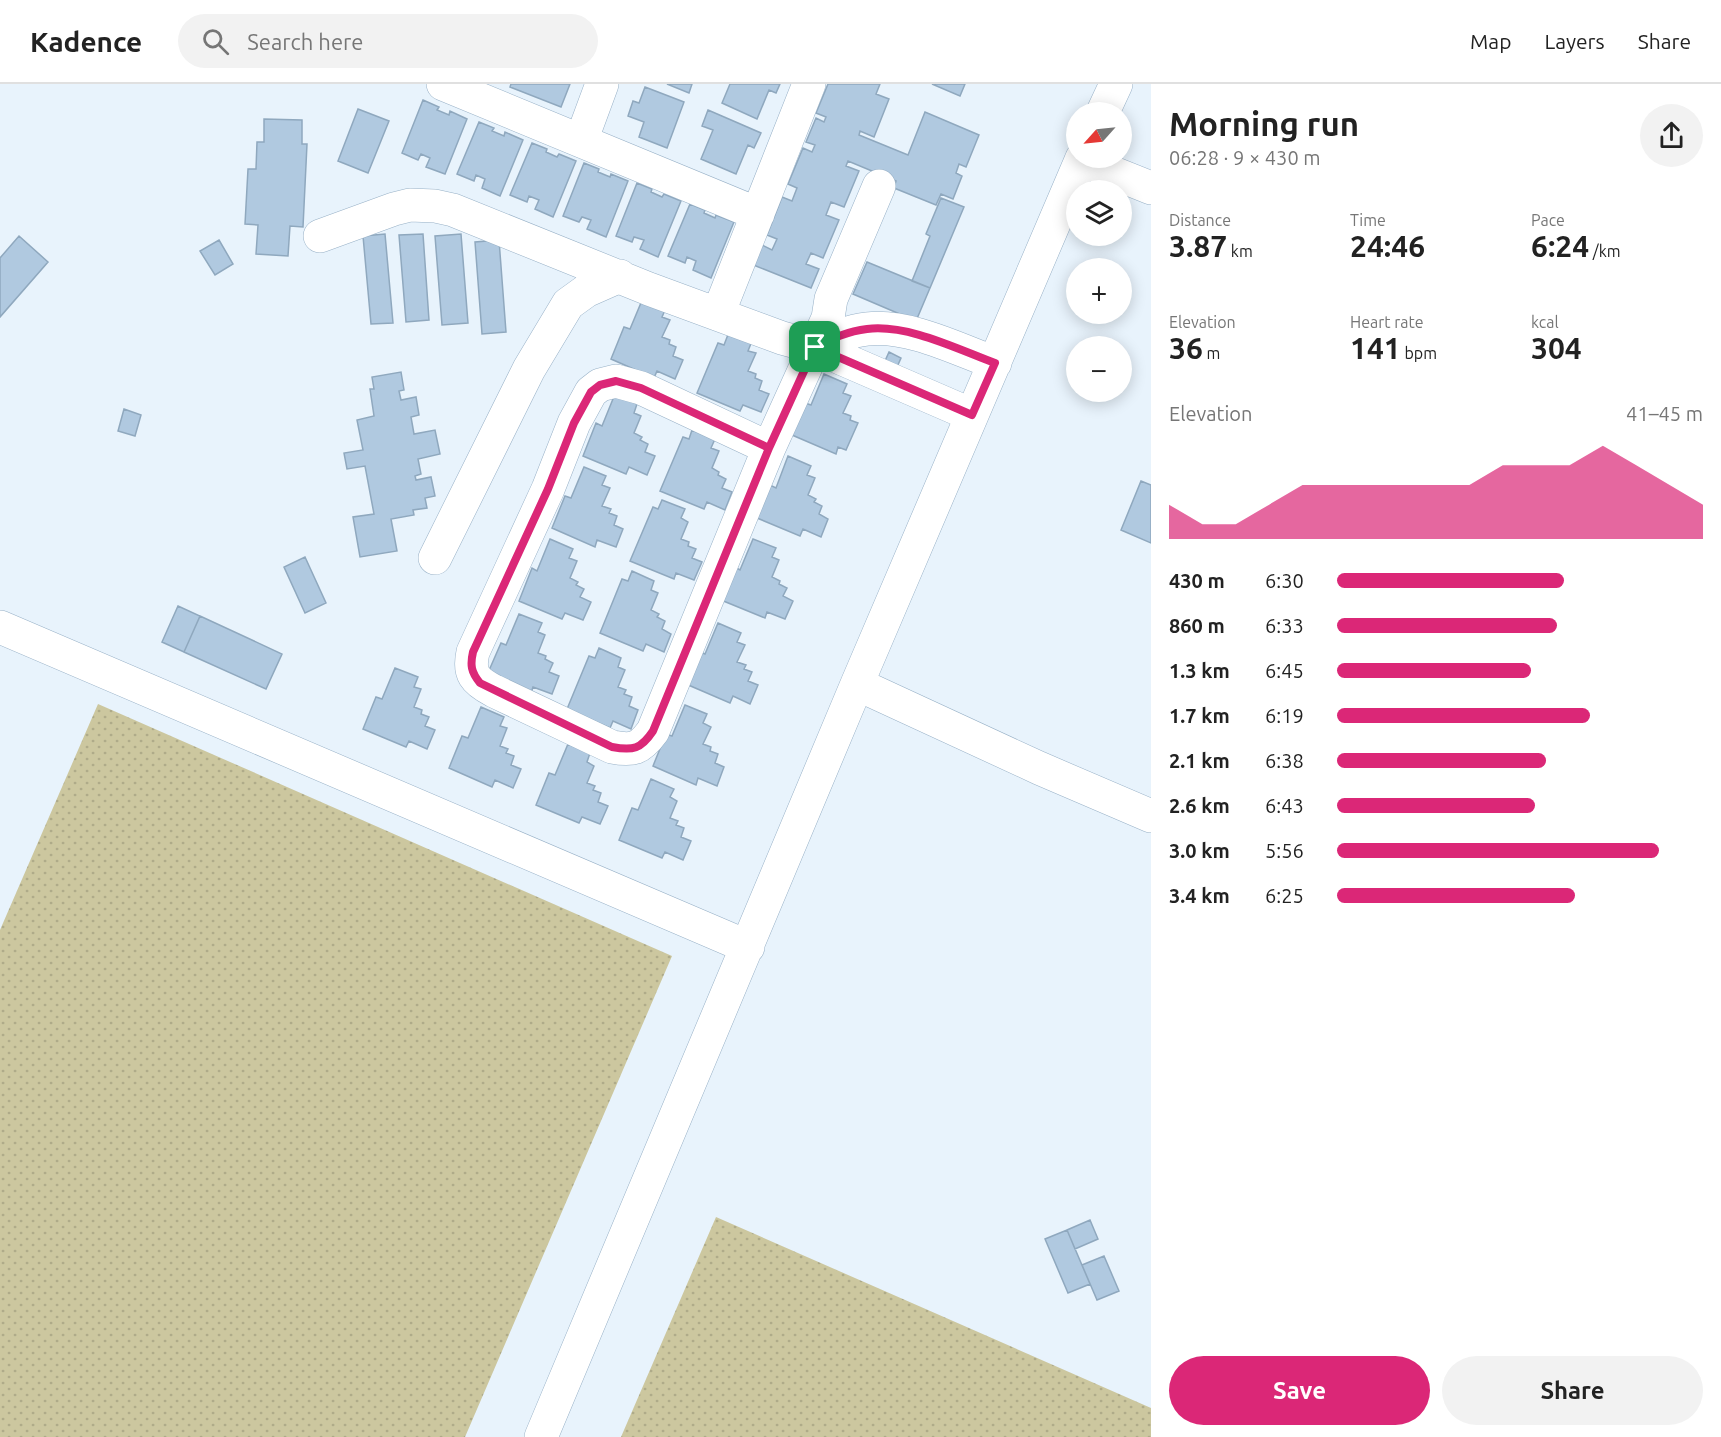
<!DOCTYPE html>
<meta charset="utf-8">
<style>
body{margin:0;font-family:Ubuntu,sans-serif;background:#f2f2f2;color:#222;height:100vh;display:flex;flex-direction:column;font-size:22px;white-space:nowrap}
*{box-sizing:border-box;margin:0}
p{font-size:20px;color:#767676}
.icon{flex:none;width:33px;height:33px;fill:none;stroke:currentColor;stroke-width:2;stroke-linecap:round;stroke-linejoin:round}
.map{position:relative;flex:1;overflow:hidden}
.panel{display:flex;flex-direction:column;background:#fff;width:570px}
.panel>*{flex:none}
.needle{width:39px;rotate:243deg}
.fabs{position:absolute;left:1066px;top:18px;display:grid;gap:12px}
.fabs a{display:grid;place-items:center;width:66px;height:66px;border-radius:50%;background:#fff;box-shadow:0 3px 15px #0003;font-size:30px}
.pin{position:absolute;display:grid;place-items:center;width:51px;height:51px;color:#fff;margin:-26px;border-radius:12px;box-shadow:0 3px 9px #0006}
.round{display:grid;place-items:center;flex:none;width:63px;height:63px;border-radius:32px;background:#f2f2f2}
.overview{display:flex;align-items:center;justify-content:space-between;height:102px;padding:0 18px}
h1{font-size:33px;font-weight:700;line-height:45px}
.figures{display:grid;grid-template-columns:repeat(3,1fr);gap:9px;height:102px;padding:6px 18px}
.figures div{display:grid;align-content:center}
.figures b{font-size:30px;font-weight:700}
.figures small{font-size:16px;font-weight:400}
.figures p{font-size:16px}
.chart{height:168px;padding:12px 18px}
.chart p{display:flex;justify-content:space-between}
.chart svg{width:100%;height:108px;margin-top:6px;fill:#db2777;opacity:.7}
.cta{display:flex;gap:12px;margin-top:auto;padding:12px 18px}
.cta a{flex:1;height:69px;border-radius:36px;background:#db2777;color:#fff;font-size:24px;font-weight:700;line-height:69px;text-align:center}
.cta a+a{background:#f2f2f2;color:#222}
ul{padding:0 18px;list-style:none;font-size:20px}
li{display:grid;grid-template-columns:96px 72px 1fr;align-items:center;height:45px}
li i{height:15px;border-radius:8px;background:#db2777}
header{display:flex;align-items:center;gap:36px;box-sizing:border-box;height:84px;padding:0 30px;background:#fff;border-bottom:2px solid #e0e0e0}
header strong{font-size:28px}
nav{display:flex;gap:33px;margin-inline-start:auto;font-size:21px}
.search{width:420px;height:54px;background:#f2f2f2;display:flex;align-items:center;gap:15px;box-sizing:border-box;padding:0 21px;border-radius:33px;color:#767676;font-size:22px}
main{display:flex;flex:1;min-height:0}
.map>svg:first-child{display:block}
.grass{fill:url(#grass-dots)}
.building{fill:#b0c9e0;stroke:#8fa8be;stroke-width:1.5}
.lines{fill:none;stroke-linecap:round;stroke-linejoin:round}
.minor-casing{stroke:#98b1c7;stroke-width:34}
.minor{stroke:#fff;stroke-width:33}
.route-casing{stroke:#fff;stroke-width:12}
.route{stroke:#db2777;stroke-width:8}
</style>
<header>
<strong>Kadence</strong>
<div class="search"><svg class="icon" aria-label="search" viewBox="0 0 24 24"><circle cx="10" cy="10" r="6"/><path d="M15 15l6 6"/></svg>Search here</div>
<nav><a>Map</a><a>Layers</a><a>Share</a></nav>
</header>
<main>
<div class="map">
<svg width="1151" height="1353" viewBox="0 0 1151 1353">
<defs>
<pattern id="grass-dots" width="8" height="8" patternUnits="userSpaceOnUse" patternTransform="scale(1.5)"><rect width="8" height="8" fill="#ccc79f"/><path d="M2 2h.1M6 6h.1" fill="none" stroke="#afab89" stroke-width="1.8" stroke-linecap="round"/></pattern>
</defs>
<rect width="100%" height="100%" fill="#e8f3fc"/>
<path class="grass" d="M98,620L672,872L465,1353H0V846Z
M716,1133L1151,1324V1353H621Z"/>
<path class="building" d="M511,0H570L561,23L510,3Z
M667,0H692L689,9Z
M730,0H780L776,9L769,6L757,35L722,19Z
M828,0H880L876,10L889,15L874,53L860,47L859,51L908,71L925,28L979,51L966,83L959,80L956,89L962,92L953,115L941,110L936,121L894,104L896,97L848,77L846,82L859,87L844,123L831,118L826,131L839,136L823,174L811,169L806,180L819,185L811,204L751,180L760,160L772,166L777,155L767,151L782,113L792,117L797,104L788,100L803,64L812,68L815,61L806,58L816,34L824,38L826,33L816,29Z
M932,0H965L960,12Z
M645,3L684,18L667,64L639,53L644,38L628,32L633,17L639,19Z
M423,16L439,23L437,26L449,31L450,27L467,35L445,90L426,83L430,74L421,70L418,76L402,69Z
M358,25L389,37L368,89L338,77Z
M708,26L761,49L754,64L748,61L736,90L701,75L713,46L702,42Z
M264,35L302,36V60H307L303,143L290,142L288,172L256,170L258,141L245,140L248,85H256L257,58H264Z
M479,38L494,44L492,47L504,52L505,48L523,56L500,112L482,104L485,95L476,91L474,97L457,90Z
M532,59L547,65L546,68L557,73L559,70L576,77L553,133L535,125L539,116L529,112L527,118L510,111Z
M584,79L599,85L598,88L610,93L611,90L628,97L606,153L587,145L591,136L582,133L579,138L563,132Z
M637,99L652,105L651,108L662,113L664,110L681,117L658,173L640,165L644,156L634,153L632,158L616,152Z
M941,114L964,123L930,204L912,197L930,152L926,150Z
M690,120L705,126L704,129L715,134L716,131L734,138L711,194L693,186L696,177L687,173L685,179L668,172Z
M385,150L393,239L371,240L363,152Z
M423,150L429,236L406,238L399,151Z
M461,150L468,239L442,241L435,152Z
M19,152L48,178L0,233V174Z
M219,156L233,180L215,191L200,167Z
M499,156L506,248L482,250L475,158Z
M867,178L930,204L916,237L853,210Z
M643,214L666,224L662,233L670,236L662,253L670,256L669,260L676,263L673,272L683,276L675,295L657,287L654,294L611,275L624,243L630,245Z
M729,248L752,257L748,267L756,269L748,287L756,290L755,294L762,297L759,306L769,310L761,328L743,321L740,327L697,309L718,259L724,261Z
M889,268L901,274L897,283L885,277Z
M401,288L404,306L399,307L401,316L416,313L419,331L411,333L414,350L435,346L440,370L418,375L421,390L415,392L416,396L431,393L435,412L425,414L427,424L413,426L414,431L391,435L397,467L360,473L353,433L374,430L365,382L347,385L344,369L363,366L357,336L374,332L370,305H374L372,293Z
M824,290L847,300L843,309L851,312L843,329L851,332L850,336L858,339L846,366L838,363L836,370L792,351L805,319L811,321Z
M615,310L637,320L634,329L641,332L634,349L642,353L640,356L648,360L645,368L655,372L647,391L629,383L626,390L583,372L596,339L602,342Z
M124,325L141,331L135,352L118,347Z
M692,346L715,355L711,364L719,367L712,384L719,388L718,391L726,395L722,404L732,408L725,426L707,418L704,425L660,407L683,353L689,355Z
M788,372L811,382L807,391L815,394L808,411L816,415L814,418L822,422L819,430L828,435L821,453L803,445L800,452L757,434L770,401L776,404Z
M584,383L606,392L602,401L610,404L602,422L611,425L609,429L617,432L614,441L623,445L616,463L597,456L595,463L552,444L565,412L571,414Z
M1141,397L1151,401V459L1121,446Z
M662,416L685,425L681,434L688,438L681,455L689,458L688,462L696,465L692,474L702,478L694,496L676,489L674,495L630,477L653,423L658,425Z
M550,455L573,465L569,474L577,477L570,494L578,498L576,501L584,505L580,513L591,518L583,536L565,529L562,535L519,517L532,484L537,487Z
M753,455L776,464L772,473L779,476L772,493L780,497L779,500L787,504L783,512L793,517L785,535L767,528L765,534L721,516L735,483L740,486Z
M305,473L326,519L305,529L284,483Z
M632,487L654,497L651,506L658,509L651,526L659,530L657,533L665,537L662,545L671,550L664,568L646,560L643,567L600,549L622,495L628,497Z
M178,522L200,532L184,568L162,558Z
M519,530L542,539L538,548L545,551L538,569L546,572L545,575L553,579L549,588L559,592L552,610L533,603L531,609L487,591L501,559L506,561Z
M200,532L282,570L266,605L184,568Z
M718,539L741,549L737,558L745,561L737,578L746,581L744,585L752,588L748,597L758,601L750,620L733,612L730,619L686,600L700,568L705,570Z
M599,564L621,574L618,583L625,586L618,603L626,606L624,610L632,613L629,622L638,626L631,645L613,637L610,644L567,625L589,572L595,574Z
M395,584L418,593L414,603L421,605L414,623L422,626L421,630L429,633L425,642L435,646L427,665L409,657L406,663L363,645L376,613L382,615Z
M685,621L707,630L703,639L711,643L703,660L711,663L710,667L718,670L715,679L724,683L717,702L698,694L696,701L653,682L666,650L672,652Z
M481,623L504,633L500,642L507,644L500,662L508,665L506,669L514,672L511,681L521,685L513,704L495,696L492,703L449,684L462,652L468,654Z
M568,660L590,669L587,678L594,682L587,699L595,702L593,706L601,709L598,718L608,722L600,740L582,733L579,739L536,721L549,689L555,691Z
M651,695L674,705L670,713L677,717L670,734L678,737L676,741L684,744L681,753L691,757L683,776L665,768L662,774L619,756L632,724L638,726Z
M1090,1136L1098,1155L1075,1165L1067,1146Z
M1067,1146L1090,1200L1068,1209L1045,1155Z
M1104,1172L1119,1207L1097,1216L1082,1181Z"/>
<g class="lines">
<g class="minor-casing">
<path id="minor" d="M443,0L758,130
M1103,28L1116,0
M581,57L602,0
M1081,76L1151,104
M320,152L394,125L410,121L435,122L453,126L649,205L782,254L815,263L972,331
M718,230L809,0
M815,263C832,255 848,247 867,245C908,240 957,265 995,279
M769,364L641,304L616,297L600,301L591,308L574,339L548,405L473,568C468,590 475,597 494,607L612,663C633,667 640,665 653,647L769,364L828,234L831,215L879,102
M435,474L529,285L568,220L586,207L620,192
M0,543L748,863
M857,600L1039,684L1151,732
M541,1353L857,600L1082,74"/>
</g>
<use href="#minor" class="minor"/>
</g>
<g class="lines">
<g class="route-casing">
<path id="route" d="M815,263L769,364L653,647C641,665 633,667 612,663L480,599C471,588 470,581 473,568L548,405L574,339L591,308L600,301L616,297L641,304L769,364L815,263L972,331L995,279C957,265 908,240 867,245C848,247 831,255 815,263"/>
</g>
<use href="#route" class="route"/>
</g>
</svg>
<div class="fabs">
<a><svg class="needle" viewBox="-14 -14 28 28"><path d="M0-13l5 13h-10z" fill="#e53935"/><path d="M0 13l5-13h-10z" fill="#767676"/></svg></a>
<a><svg class="icon" aria-label="layers" viewBox="0 0 24 24"><path d="M12 4l9 5-9 5-9-5zM3 14l9 5 9-5"/></svg></a>
<a>+</a>
<a>−</a>
</div>
<div class="pin" style="left:815px;top:263px;background:#1e9e55"><svg class="icon" aria-label="arrive" viewBox="0 0 24 24"><path d="M6 21V4h12l-3 4 3 4H6"/></svg></div>
</div>
<section class="panel">
<div class="overview"><div><h1>Morning run</h1><p>06:28 · 9 × 430 m</p></div><a class="round"><svg class="icon" aria-label="share" viewBox="0 0 24 24"><path d="M12 15V3M7 8l5-5 5 5M5 13v7h14v-7"/></svg></a></div>
<div class="figures">
<div><p>Distance</p><b>3.87<small> km</small></b></div>
<div><p>Time</p><b>24:46</b></div>
<div><p>Pace</p><b>6:24<small> /km</small></b></div>
</div>
<div class="figures">
<div><p>Elevation</p><b>36<small> m</small></b></div>
<div><p>Heart rate</p><b>141<small> bpm</small></b></div>
<div><p>kcal</p><b>304</b></div>
</div>
<div class="chart"><p><span>Elevation</span>41–45 m</p>
<svg viewBox="0 0 160 44" preserveAspectRatio="none"><path d="M0 44V30L10 38L20 38L30 30L40 22L50 22L60 22L70 22L80 22L90 22L100 14L110 14L120 14L130 6L140 14L150 22L160 30V44z"/></svg>
</div>
<ul>
<li><b>430 m</b>6:30<i style="width:62%"></i></li>
<li><b>860 m</b>6:33<i style="width:60%"></i></li>
<li><b>1.3 km</b>6:45<i style="width:53%"></i></li>
<li><b>1.7 km</b>6:19<i style="width:69%"></i></li>
<li><b>2.1 km</b>6:38<i style="width:57%"></i></li>
<li><b>2.6 km</b>6:43<i style="width:54%"></i></li>
<li><b>3.0 km</b>5:56<i style="width:88%"></i></li>
<li><b>3.4 km</b>6:25<i style="width:65%"></i></li>
</ul>
<div class="cta"><a>Save</a><a>Share</a></div>
</section>
</main>
